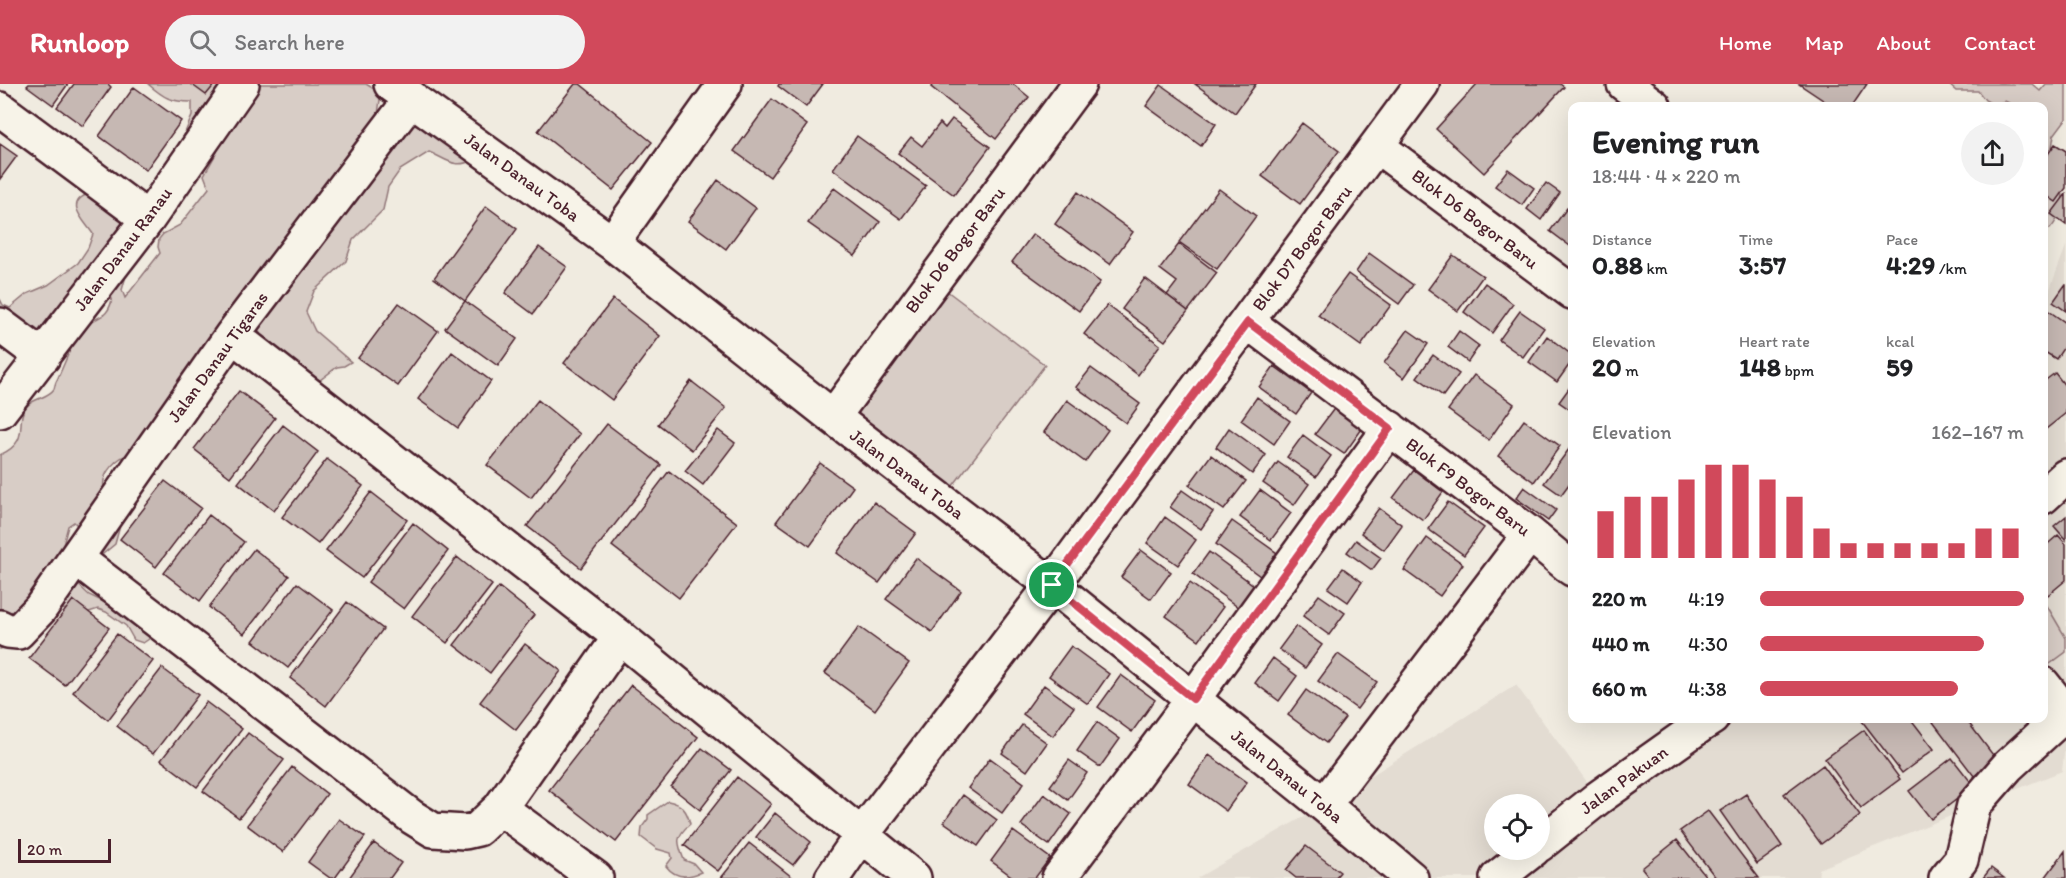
<!DOCTYPE html>
<meta charset="utf-8">
<style>
body{margin:0;font-family:Itim,sans-serif;background:#f2f2f2;color:#202124;height:100vh;display:flex;flex-direction:column;font-size:22px;white-space:nowrap}
*{box-sizing:border-box;margin:0}
p{font-size:20px;color:#757577}
.icon{flex:none;width:33px;height:33px;fill:none;stroke:currentColor;stroke-width:2;stroke-linecap:round;stroke-linejoin:round}
.map{position:relative;flex:1;overflow:hidden}
.details{position:absolute;left:1568px;top:18px;width:480px;height:621px;display:flex;flex-direction:column;background:#fff;border-radius:12px;box-shadow:0 6px 24px #0002}
.details>*{flex:none}
.tools{position:absolute;left:1484px;top:710px;display:grid;gap:12px}
.tools a{display:grid;place-items:center;width:66px;height:66px;border-radius:50%;background:#fff;box-shadow:0 6px 24px #0002;font-size:30px}
.scale{position:absolute;left:18px;bottom:15px;width:93px;box-sizing:border-box;padding-left:6px;border:3px solid #4a1f2b;border-top:0;font-size:16px;line-height:21px;white-space:nowrap;color:#4a1f2b;-webkit-text-stroke:4px #f7f3e8;paint-order:stroke}
.pin{position:absolute;display:grid;place-items:center;width:51px;height:51px;color:#fff;margin:-26px;border:3px solid #fff;border-radius:50%;box-shadow:0 2px 6px #0007}
.round{display:grid;place-items:center;flex:none;width:63px;height:63px;border-radius:32px;background:#f2f2f2}
.overview{display:flex;align-items:center;justify-content:space-between;height:102px;padding:0 24px}
h1{font-size:33px;font-weight:700;line-height:45px}
.figures{display:grid;grid-template-columns:repeat(3,1fr);gap:9px;height:102px;padding:6px 24px}
.figures div{display:grid;align-content:center}
.figures b{font-size:26px;font-weight:700}
.figures small{font-size:16px;font-weight:400}
.figures p{font-size:16px}
.chart{height:168px;padding:12px 24px}
.chart p{display:flex;justify-content:space-between}
.chart svg{width:100%;height:108px;margin-top:6px;stroke:#d1495b;stroke-width:6}
ul{padding:0 24px;list-style:none;font-size:20px}
li{display:grid;grid-template-columns:96px 72px 1fr;align-items:center;height:45px}
li i{height:15px;border-radius:8px;background:#d1495b}
header{display:flex;align-items:center;gap:36px;box-sizing:border-box;height:84px;padding:0 30px;background:#d1495b;color:#fff}
header strong{font-size:28px}
nav{display:flex;gap:33px;margin-inline-start:auto;font-size:21px}
.search{width:420px;height:54px;background:#f2f2f2;display:flex;align-items:center;gap:15px;box-sizing:border-box;padding:0 21px;border-radius:33px;color:#757577;font-size:22px}
.map>svg:first-child{display:block}
.built{fill:#e3dcd2;fill-rule:evenodd}
.green{fill:#d8cdc6;stroke:#917678;stroke-width:1.5}
.building{fill:#c6b8b3;stroke:#4a1f2b;stroke-width:1.5}
.lines{fill:none;stroke-linecap:round;stroke-linejoin:round}
.street-casing{stroke:#4a1f2b;stroke-width:38}
.secondary-casing{stroke:#4a1f2b;stroke-width:38}
.street{stroke:#f7f3e8;stroke-width:33}
.secondary{stroke:#f7f3e8;stroke-width:33}
.route-casing{stroke:#fff;stroke-width:12}
.route{stroke:#d1495b;stroke-width:8}
.labels{text-anchor:middle;stroke-width:4.5;stroke-linejoin:round;paint-order:stroke}
.street-label{font-size:18px;fill:#4a1f2b;stroke:#f7f3e8}
</style>
<header>
<strong>Runloop</strong>
<div class="search"><svg class="icon" aria-label="search" viewBox="0 0 24 24"><circle cx="10" cy="10" r="6"/><path d="M15 15l6 6"/></svg>Search here</div>
<nav><a>Home</a><a>Map</a><a>About</a><a>Contact</a></nav>
</header>
<div class="map">
<svg width="2066" height="794" viewBox="0 0 2066 794">
<rect width="100%" height="100%" fill="#f0ebe0"/>
<filter id="ink" filterUnits="userSpaceOnUse"><feTurbulence type="fractalNoise" baseFrequency=".0167" numOctaves="2"/><feDisplacementMap in="SourceGraphic" scale="12" xChannelSelector="R" yChannelSelector="G"/><feConvolveMatrix kernelMatrix="1 2 1 2 8 2 1 2 1" color-interpolation-filters="sRGB"/></filter>
<g filter="url(#ink)">
<path class="built" d="M2066,162V654L2062,687L1819,785L1818,794H1197L1324,721L1516,601L1598,713L1681,635L2043,634V215L2048,210ZM1494,720H1539V765H1494Z"/>
<path class="green" d="M148,0H191C199,6 210,3 218,0H366L379,8L380,16L378,30L385,34L403,23L472,76C455,86 445,74 429,68L400,86L388,103L383,126L353,156L346,177L314,207L306,228L315,247L351,278L344,282L337,283L320,296L312,298L264,258L254,236L132,369C117,373 101,389 104,404H111L140,410L121,438L115,460L103,470L96,468L80,444L74,438L68,442L62,465L65,488L89,511L114,523L148,547L149,555L143,559L134,556L126,542L106,528L98,525L83,530L69,525L54,526L13,561L0,565V371C33,356 13,337 27,322C34,314 48,314 54,305C55,302 55,299 57,296C65,279 72,257 85,243C96,231 108,236 112,215L110,209L38,249L0,237V215L3,221L10,224L27,210L48,201L78,179L88,164L93,150C84,136 62,118 91,109L126,131V192L122,206L125,214L160,169L158,163L159,155L163,150L180,141L209,104L204,91L217,68L220,53L181,58L192,32V18C171,18 164,14 148,0Z
M1948,0H2032L2040,7L2046,0H2066V35L2054,51L2052,63L2043,70V22H2015L2005,17L1994,21L1985,16L1978,7H1956Z
M2043,92C2049,96 2056,98 2061,102C2066,114 2059,136 2050,145H2043Z
M947,207L1045,281L952,403L854,329Z
M2043,515L2066,554V568L2043,585Z
M668,717C682,720 687,726 690,740C675,753 677,758 684,776L694,780L701,788C688,794 675,794 666,782L672,774L671,769L657,765L641,753L642,743L648,735V731Z"/>
<path class="building" d="M29,0H68L53,21L27,2Z
M74,0H108L111,3L83,42L57,23Z
M191,0H215L206,11Z
M575,0H580L652,58L613,106L538,47Z
M779,0H823L806,23L778,2Z
M933,0H1013L1029,13L996,55L931,3Z
M1195,0H1256L1235,29Z
M1477,0H1560L1564,3L1484,89L1436,45Z
M1799,0H1867L1852,22H1832Z
M1161,1L1216,40L1201,62L1146,22Z
M134,3L181,37L146,86L99,52Z
M772,15L807,41L770,93L734,67Z
M952,35L990,63L954,111L898,69L911,53L922,62L940,39L945,44Z
M1302,39L1339,67L1300,120L1262,92Z
M857,52L926,102L901,135L833,85Z
M0,60L17,72L0,95Z
M2055,60L2066,67V104L2056,118L2043,109V77Z
M1508,85L1534,104L1522,121L1495,102Z
M718,96L756,124L726,165L688,137Z
M1546,99L1560,109L1541,136L1527,125Z
M834,104L880,138L855,172L808,139Z
M1219,105L1256,132L1217,185L1179,158Z
M1078,108L1133,148L1110,180L1055,140Z
M2066,110V141L2051,130Z
M486,122L517,145L465,217L434,194Z
M1567,124L1572,127V159L1570,162L1550,147Z
M1033,150L1100,198L1079,227L1012,178Z
M1179,160L1217,189L1188,227L1167,211L1177,198L1160,185Z
M539,163L567,183L533,230L505,209Z
M1369,169L1413,201L1399,220L1356,188Z
M1453,171L1483,192L1458,227L1428,205Z
M1348,190L1391,221L1361,262L1318,231Z
M1145,194L1188,227L1165,257L1122,225Z
M1485,199L1513,220L1492,249L1464,228Z
M2065,201H2066V227L2053,218Z
M613,215L660,252L612,316L564,279Z
M465,217L517,255L498,282L445,244Z
M399,219L438,247L398,302L358,274Z
M1107,221L1160,261L1138,291L1084,250Z
M2043,223L2066,239V260L2056,275L2043,267Z
M1520,227L1544,244L1523,273L1499,256Z
M1408,246L1428,260L1404,294L1384,279Z
M1459,247L1479,262L1468,278L1448,263Z
M1547,252L1572,271V277L1557,298L1529,278Z
M452,268L491,297L458,344L418,315Z
M1433,271L1459,290L1443,312L1417,293Z
M1274,282L1311,309L1296,330L1259,303Z
M1091,284L1140,320L1126,339L1076,303Z
M2055,289L2066,303V329L2046,345L2043,341V298Z
M1474,291L1514,320L1489,356L1448,326Z
M691,297L726,324L692,366L658,340Z
M1572,300V327L1559,318Z
M239,307L275,334L230,393L194,365Z
M1257,313L1290,337L1274,360L1241,336Z
M538,316L580,350L531,414L487,381Z
M1067,316L1108,346L1085,378L1044,348Z
M1339,318L1367,338L1344,370L1315,350Z
M1524,336L1560,362L1534,398L1498,372Z
M607,340L661,381L581,484L527,442Z
M283,341L318,368L274,427L238,399Z
M1229,344L1266,371L1252,390L1216,363Z
M718,346L735,359L703,401L685,387Z
M1303,351L1331,372L1316,393L1287,373Z
M1572,361V396L1561,411L1544,399Z
M1211,371L1246,397L1224,426L1189,401Z
M327,375L363,402L318,460L282,433Z
M1278,378L1309,400L1294,421L1263,399Z
M820,379L853,403L810,462L776,438Z
M1414,386L1443,408L1423,436L1393,414Z
M669,387L737,439L679,514L612,462Z
M165,397L201,424L156,483L120,455Z
M1524,403L1556,426L1548,437L1516,414Z
M1182,406L1213,428L1201,445L1170,423Z
M1260,406L1291,429L1271,456L1240,433Z
M371,408L407,436L362,494L326,467Z
M874,418L916,449L879,499L837,469Z
M1448,418L1484,444L1464,471L1428,445Z
M1379,424L1402,441L1384,466L1361,449Z
M209,431L244,458L200,517L164,489Z
M2066,432V456L2054,442Z
M1165,433L1196,456L1178,481L1147,459Z
M1232,437L1277,469L1260,492L1216,460Z
M413,439L448,467L404,525L368,498Z
M2058,451L2066,460V496L2048,511L2043,505V464Z
M1427,454L1463,480L1440,512L1404,486Z
M1356,456L1381,474L1372,486L1347,468Z
M254,465L289,492L244,550L209,523Z
M1141,466L1171,488L1151,515L1121,493Z
M1209,468L1255,502L1239,524L1193,490Z
M457,473L492,501L447,559L412,532Z
M916,474L961,507L932,548L886,515Z
M1343,484L1362,498L1348,518L1328,504Z
M297,499L333,526L288,584L253,557Z
M1190,499L1223,523L1199,556L1166,532Z
M499,503L534,531L490,589L454,561Z
M1319,511L1345,529L1329,551L1303,532Z
M73,516L109,544L65,601L29,574Z
M347,518L383,545L326,622L290,594Z
M1296,542L1322,561L1305,584L1279,565Z
M859,543L909,579L875,626L825,589Z
M117,550L153,577L108,636L73,608Z
M525,560L561,587L516,646L480,618Z
M1071,562L1109,590L1088,620L1049,592Z
M1338,570L1377,598L1357,625L1318,597Z
M1273,574L1297,592L1279,617L1255,599Z
M162,584L198,611L153,670L117,642Z
M1121,591L1155,616L1132,648L1098,623Z
M631,601L698,653L616,758L549,706Z
M1044,601L1074,623L1053,652L1023,630Z
M1306,606L1345,634L1326,659L1288,631Z
M206,618L242,645L197,703L161,676Z
M1865,634H1910L1934,665L1902,689L1862,637Z
M1930,634H1965L1996,675L1974,692Z
M1097,638L1120,655L1100,683L1077,667Z
M1022,641L1047,659L1027,687L1002,669Z
M1864,646L1900,695L1861,724L1825,675Z
M248,649L284,676L239,734L203,707Z
M702,664L731,686L700,726L671,703Z
M1209,671L1247,698L1226,727L1189,700Z
M990,674L1024,699L1002,729L968,704Z
M1952,674L1974,702L1931,735L1909,707Z
M1069,676L1087,689L1068,716L1050,702Z
M1823,681L1860,731L1821,760L1784,710Z
M292,683L327,710L283,768L247,741Z
M737,693L771,720L718,787L684,761Z
M1044,710L1071,730L1049,761L1021,741Z
M1746,710L1782,762L1757,780L1720,727Z
M963,711L997,736L978,762L944,738Z
M1708,727L1759,794H1716L1680,747Z
M775,729L811,758L793,781L756,753Z
M339,735L365,753L335,794H330L308,778Z
M1013,747L1050,774L1035,794H1014L991,777Z
M1677,756L1707,794H1650L1642,784Z
M374,759L401,779L390,794H349Z
M749,759L792,793L791,794H721Z
M1306,762L1340,788L1335,794H1296L1286,786Z
M2065,767L2066,794H2045Z
M1991,784L2004,794H1983Z"/>
<g class="lines">
<g class="street-casing">
<path id="street" d="M391,0L612,159L833,333L1052,501L1324,721L1411,794
M1624,0L1654,22
M0,25L148,135
M1377,62L1572,208
M612,159L725,0
M1248,238L1530,450L1572,485
M0,241L43,273
M232,251L620,553L914,794
M0,327L148,135L242,0
M833,333L1079,0
M76,474L412,733L433,746L465,748L478,745L500,724L620,553
M0,543L8,547L18,548L40,525L232,251L412,14
M2043,600L2066,629
M1324,721L1530,450
M500,724L596,794
M832,794L861,752L1052,501L1422,0
M1059,794L1193,615L1390,344
M1946,794L1961,776L1974,721L2008,682L2066,629"/>
</g>
<g class="secondary-casing">
<path id="secondary" d="M2043,413L2066,392
M1539,761L1598,714L1701,641L1712,634
M1497,794L1534,765"/>
</g>
<use href="#street" class="street"/>
<use href="#secondary" class="secondary"/>
</g>
</g>
<g class="lines" filter="url(#ink)">
<g class="route-casing">
<path id="route" d="M1248,238L1390,344L1193,615L1052,501Z"/>
</g>
<use href="#route" class="route"/>
</g>
<g class="labels">
<g class="street-label">
<text transform="translate(522 93) rotate(36)" y="6">Jalan Danau Toba</text>
<text transform="translate(1475 135) rotate(37)" y="6">Blok D6 Bogor Baru</text>
<text transform="translate(1302 164) rotate(-53)" y="6">Blok D7 Bogor Baru</text>
<text transform="translate(123 165) rotate(-53)" y="6">Jalan Danau Ranau</text>
<text transform="translate(955 166) rotate(-53)" y="6">Blok D6 Bogor Baru</text>
<text transform="translate(218 273) rotate(-54)" y="6">Jalan Danau Tigaras</text>
<text transform="translate(907 390) rotate(37)" y="6">Jalan Danau Toba</text>
<text transform="translate(1468 403) rotate(37)" y="6">Blok F9 Bogor Baru</text>
<text transform="translate(1287 692) rotate(39)" y="6">Jalan Danau Toba</text>
<text transform="translate(1624 696) rotate(-36)" y="6">Jalan Pakuan</text>
</g>
</g>
</svg>
<div class="tools">
<a><svg class="icon" aria-label="locate" viewBox="0 0 24 24"><circle cx="12" cy="12" r="6"/><path d="M12 2v4M12 18v4M2 12h4M18 12h4"/></svg></a>
</div>
<div class="scale">20 m</div>
<div class="pin" style="left:1052px;top:501px;background:#1e9e55"><svg class="icon" aria-label="arrive" viewBox="0 0 24 24"><path d="M6 21V4h12l-3 4 3 4H6"/></svg></div>
<section class="details">
<div class="overview"><div><h1>Evening run</h1><p>18:44 · 4 × 220 m</p></div><a class="round"><svg class="icon" aria-label="share" viewBox="0 0 24 24"><path d="M12 15V3M7 8l5-5 5 5M5 13v7h14v-7"/></svg></a></div>
<div class="figures">
<div><p>Distance</p><b>0.88<small> km</small></b></div>
<div><p>Time</p><b>3:57</b></div>
<div><p>Pace</p><b>4:29<small> /km</small></b></div>
</div>
<div class="figures">
<div><p>Elevation</p><b>20<small> m</small></b></div>
<div><p>Heart rate</p><b>148<small> bpm</small></b></div>
<div><p>kcal</p><b>59</b></div>
</div>
<div class="chart"><p><span>Elevation</span>162–167 m</p>
<svg viewBox="0 0 160 44" preserveAspectRatio="none"><path d="M5 44V25M15 44V19M25 44V19M35 44V12M45 44V6M55 44V6M65 44V12M75 44V19M85 44V32M95 44V38M105 44V38M115 44V38M125 44V38M135 44V38M145 44V32M155 44V32"/></svg>
</div>
<ul>
<li><b>220 m</b>4:19<i style="width:100%"></i></li>
<li><b>440 m</b>4:30<i style="width:85%"></i></li>
<li><b>660 m</b>4:38<i style="width:75%"></i></li>
</ul>
</section>
</div>
